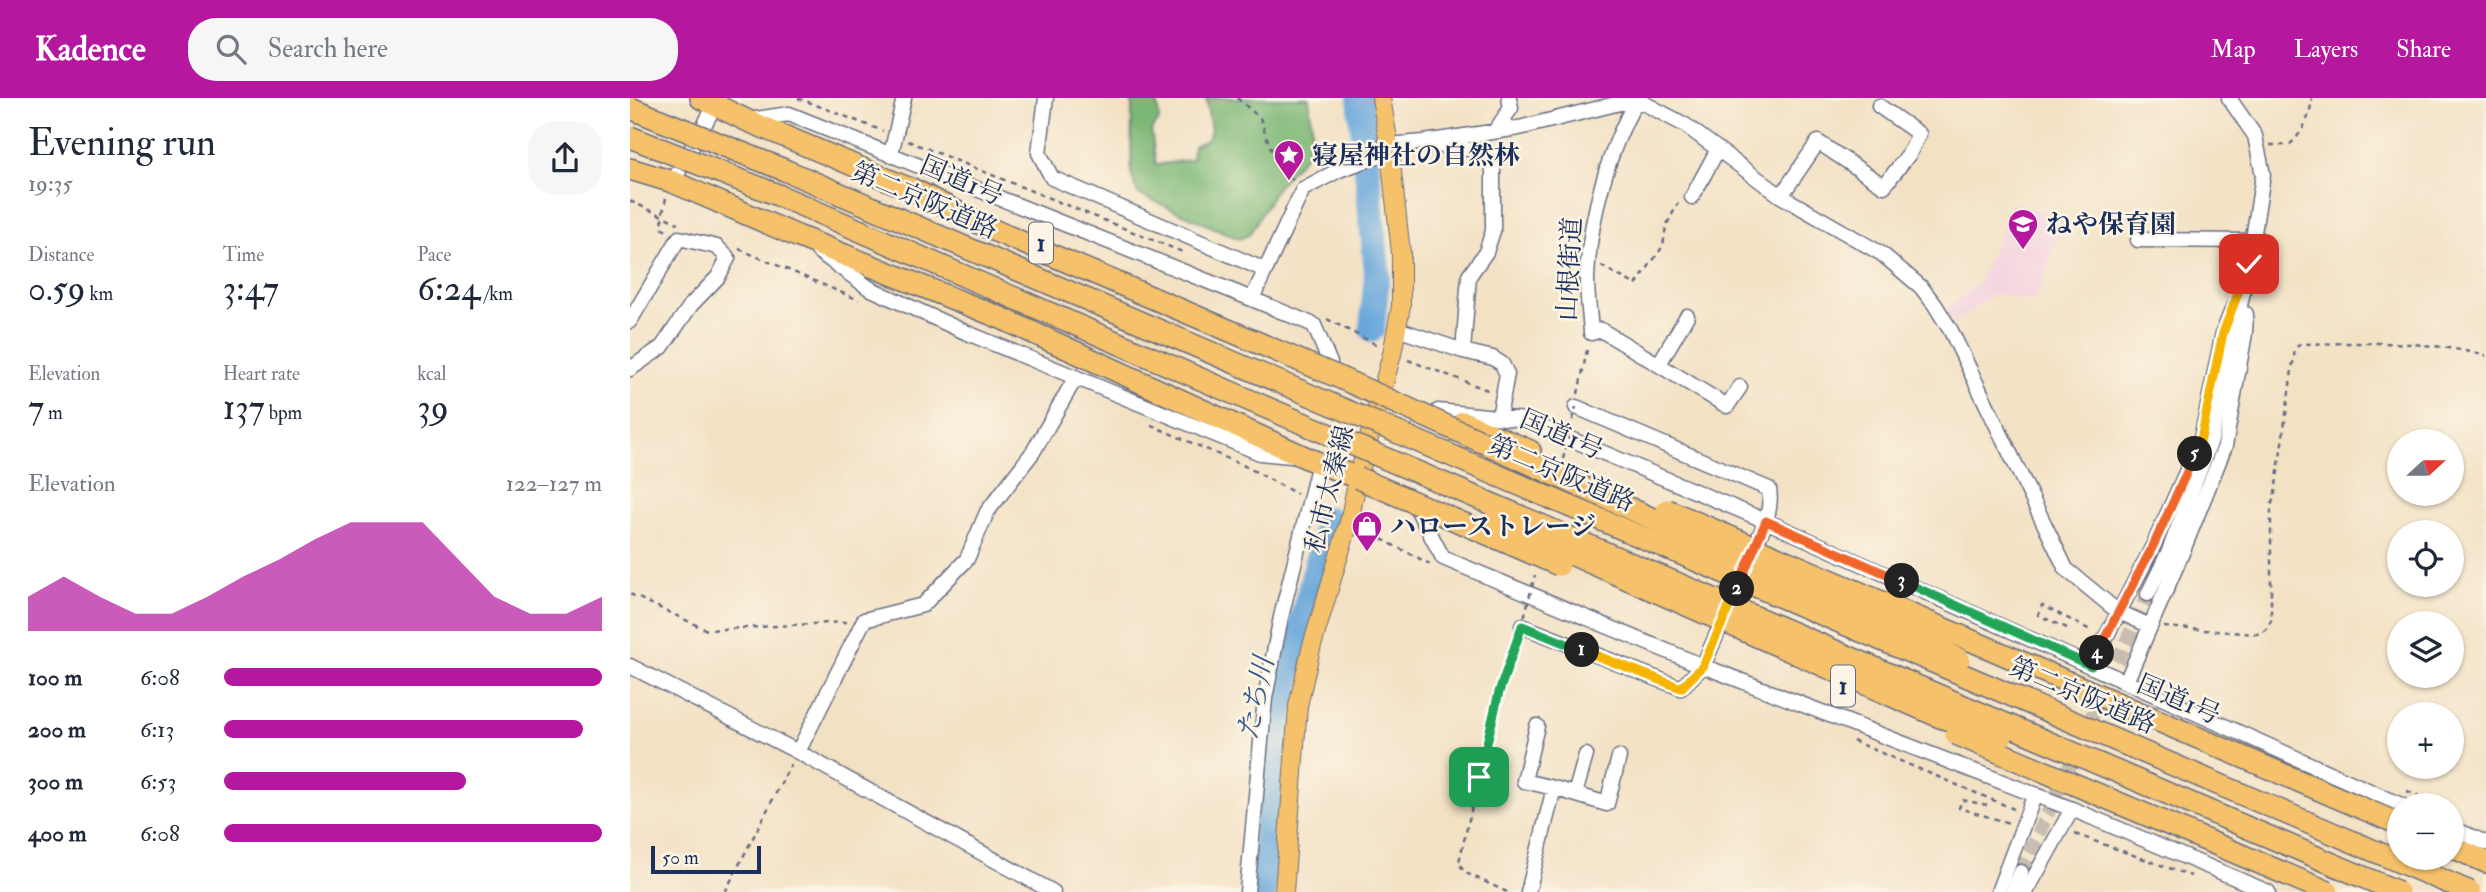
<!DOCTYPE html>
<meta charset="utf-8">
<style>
body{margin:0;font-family:"IM FELL Double Pica","Noto Serif JP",serif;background:#f6f6f7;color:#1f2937;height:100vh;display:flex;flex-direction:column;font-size:26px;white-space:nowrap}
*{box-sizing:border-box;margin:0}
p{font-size:23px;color:#747a83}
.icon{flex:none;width:38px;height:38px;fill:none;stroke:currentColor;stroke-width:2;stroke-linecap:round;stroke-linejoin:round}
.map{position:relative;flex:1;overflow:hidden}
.side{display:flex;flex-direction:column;background:#fff;width:630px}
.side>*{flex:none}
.needle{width:46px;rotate:69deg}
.tools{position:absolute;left:1757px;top:331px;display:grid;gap:14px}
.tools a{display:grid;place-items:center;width:77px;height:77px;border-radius:50%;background:#fff;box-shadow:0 2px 5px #0004;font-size:35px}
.scale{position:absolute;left:21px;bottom:18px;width:110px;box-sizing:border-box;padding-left:7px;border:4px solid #1b2f5e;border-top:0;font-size:19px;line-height:24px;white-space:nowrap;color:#1b2f5e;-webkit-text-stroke:5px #fcf5e5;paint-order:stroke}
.pin{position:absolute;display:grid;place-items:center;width:60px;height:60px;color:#fff;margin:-30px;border-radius:14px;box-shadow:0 4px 10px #0006}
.km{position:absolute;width:35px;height:35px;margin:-18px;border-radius:50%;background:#222;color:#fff;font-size:19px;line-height:35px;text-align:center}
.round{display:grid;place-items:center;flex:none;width:74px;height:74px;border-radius:28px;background:#f6f6f7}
.head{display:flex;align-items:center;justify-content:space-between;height:119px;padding:0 28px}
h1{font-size:38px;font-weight:600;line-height:52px}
.figures{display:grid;grid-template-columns:repeat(3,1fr);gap:10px;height:119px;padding:7px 28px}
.figures div{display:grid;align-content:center}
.figures b{font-size:35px;font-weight:600}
.figures small{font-size:19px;font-weight:400}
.figures p{font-size:19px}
.chart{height:196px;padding:14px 28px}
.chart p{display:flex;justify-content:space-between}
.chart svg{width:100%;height:126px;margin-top:7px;fill:#b5179e;opacity:.7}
ul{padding:0 28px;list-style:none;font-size:23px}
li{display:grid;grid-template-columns:112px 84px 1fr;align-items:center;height:52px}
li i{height:18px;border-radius:9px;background:#b5179e}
header{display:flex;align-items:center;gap:42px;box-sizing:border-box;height:98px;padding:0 35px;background:#b5179e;color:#fff}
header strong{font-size:33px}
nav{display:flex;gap:38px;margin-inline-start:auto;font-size:24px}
.search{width:490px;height:63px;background:#f6f6f7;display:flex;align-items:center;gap:18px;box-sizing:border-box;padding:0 24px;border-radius:28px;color:#747a83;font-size:26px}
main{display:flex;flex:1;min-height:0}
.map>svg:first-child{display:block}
.built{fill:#f3cfdf}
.forest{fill:#7db775;stroke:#4c736a;stroke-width:2}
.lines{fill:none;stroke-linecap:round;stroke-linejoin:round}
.river{stroke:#69a7db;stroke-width:26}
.minor-tunnel{stroke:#c8bdb0;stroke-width:14;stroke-dasharray:14 7;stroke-linecap:butt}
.minor-casing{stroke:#676d82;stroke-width:17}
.major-casing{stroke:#676d82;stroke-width:20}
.highway-casing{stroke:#676d82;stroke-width:24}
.path{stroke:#676d82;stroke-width:2.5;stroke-dasharray:5 5;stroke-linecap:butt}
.minor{stroke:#fff;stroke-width:14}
.major{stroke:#f5c16b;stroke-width:18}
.highway{stroke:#f5c16b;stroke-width:21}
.highway-bridge-casing{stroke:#676d82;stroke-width:24;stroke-linecap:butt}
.path-bridge{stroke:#676d82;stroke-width:2.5;stroke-dasharray:5 5;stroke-linecap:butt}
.highway-bridge{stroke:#f5c16b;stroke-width:21}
.split-1-casing{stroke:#fff;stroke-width:14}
.split-2-casing{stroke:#fff;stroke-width:14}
.split-3-casing{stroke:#fff;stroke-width:14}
.split-4-casing{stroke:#fff;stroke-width:14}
.split-5-casing{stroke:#fff;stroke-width:14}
.split-6-casing{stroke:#fff;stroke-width:14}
.split-1{stroke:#22a559;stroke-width:9}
.split-2{stroke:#f5b400;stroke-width:9}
.split-3{stroke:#f0652b;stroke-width:9}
.split-4{stroke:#22a559;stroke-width:9}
.split-5{stroke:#f0652b;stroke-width:9}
.split-6{stroke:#f5b400;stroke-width:9}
.labels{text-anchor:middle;stroke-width:5;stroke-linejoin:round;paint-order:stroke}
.shield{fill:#fcf5e5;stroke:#5e6a86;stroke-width:2}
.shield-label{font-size:24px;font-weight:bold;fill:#1b2f5e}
.poi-label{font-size:26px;font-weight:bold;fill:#1b2f5e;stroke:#fcf5e5;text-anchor:start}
.street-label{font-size:26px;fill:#1b2f5e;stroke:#fcf5e5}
.water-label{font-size:28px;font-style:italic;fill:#36598a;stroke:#fcf5e5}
</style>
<header>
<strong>Kadence</strong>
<div class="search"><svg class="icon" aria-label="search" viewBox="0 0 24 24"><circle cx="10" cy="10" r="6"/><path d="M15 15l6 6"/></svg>Search here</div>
<nav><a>Map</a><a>Layers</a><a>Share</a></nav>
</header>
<main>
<section class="side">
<div class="head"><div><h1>Evening run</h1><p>19:35</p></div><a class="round"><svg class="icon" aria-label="share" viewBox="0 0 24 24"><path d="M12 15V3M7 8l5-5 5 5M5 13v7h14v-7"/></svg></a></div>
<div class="figures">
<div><p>Distance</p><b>0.59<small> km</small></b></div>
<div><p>Time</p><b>3:47</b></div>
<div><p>Pace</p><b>6:24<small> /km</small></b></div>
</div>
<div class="figures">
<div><p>Elevation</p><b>7<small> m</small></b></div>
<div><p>Heart rate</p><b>137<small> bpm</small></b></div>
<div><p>kcal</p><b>39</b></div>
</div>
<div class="chart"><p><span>Elevation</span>122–127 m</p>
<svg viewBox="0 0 160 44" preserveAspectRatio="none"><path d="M0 44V32L10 25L20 32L30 38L40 38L50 32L60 25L70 19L80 12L90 6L100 6L110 6L120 19L130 32L140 38L150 38L160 32V44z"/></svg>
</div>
<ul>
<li><b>100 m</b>6:08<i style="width:100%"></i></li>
<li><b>200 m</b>6:13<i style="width:95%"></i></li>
<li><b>300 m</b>6:53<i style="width:64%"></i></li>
<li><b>400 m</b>6:08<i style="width:100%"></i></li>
</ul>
</section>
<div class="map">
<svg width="1856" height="794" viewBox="0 0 1856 794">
<rect width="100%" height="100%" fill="#fcf5e5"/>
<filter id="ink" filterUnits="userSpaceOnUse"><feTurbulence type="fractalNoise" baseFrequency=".0143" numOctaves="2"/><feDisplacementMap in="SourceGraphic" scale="14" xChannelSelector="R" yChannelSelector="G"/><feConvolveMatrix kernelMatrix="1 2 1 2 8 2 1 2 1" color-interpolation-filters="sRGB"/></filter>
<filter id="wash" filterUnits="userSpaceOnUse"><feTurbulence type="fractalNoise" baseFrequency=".00686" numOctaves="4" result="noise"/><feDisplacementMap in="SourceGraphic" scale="28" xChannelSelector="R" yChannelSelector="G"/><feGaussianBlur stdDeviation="1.57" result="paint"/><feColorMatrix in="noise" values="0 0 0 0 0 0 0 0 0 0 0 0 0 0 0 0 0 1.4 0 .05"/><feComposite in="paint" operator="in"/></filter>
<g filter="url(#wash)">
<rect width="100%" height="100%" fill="#f3e1c4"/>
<path class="built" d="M1384,104L1435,122L1404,204L1365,195L1323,226L1315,213L1349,184Z"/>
<path class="forest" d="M502,0H527L529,23L521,32L526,67L559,62L562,60L564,48L578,41L581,33L576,0H679L683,42L677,55L647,89L619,137L609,141L508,96L501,76Z"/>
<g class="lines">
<path class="river" d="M730,0L747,175L742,231
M634,794C636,743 638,690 646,640C659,566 681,494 698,421"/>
</g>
</g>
<g filter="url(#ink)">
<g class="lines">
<path class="minor-tunnel" d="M1391,774L1518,496"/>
<g class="minor-casing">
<path id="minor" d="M416,0L409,55L422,80L635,172
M1008,0C978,51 959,122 957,181C957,199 960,217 961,235L971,232L1097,308L1110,289
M119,22L159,16L622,201L684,227L700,265
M865,33L881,10L879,0
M802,46L846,52L863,57V133L856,154L839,178L833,253
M759,47L794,44L889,30L1006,1L1055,27L1151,98L1252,156L1291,189L1305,207L1321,233L1436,471L1487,513L1520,528
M261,56L274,0
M43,84L89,0
M1151,98L1188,44L1254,88L1279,56L1289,36L1249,8
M1062,99L1088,51
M1508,142L1622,143
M188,153L239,190L335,234L630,355L661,358
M622,201L673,91L709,72L760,54
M0,223L49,140L87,149L98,160L88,179L61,207L32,249L0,271
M767,231L833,253L863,260L872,266L877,276L869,319
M1029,266L1057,218
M946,309L1139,391C1143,415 1131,433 1122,455
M808,313L895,322L1136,423L1771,707
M784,405L813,460L1073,568L1442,711L1638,794
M1518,496L1539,453L1581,342L1619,166L1633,77L1625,38L1599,0
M892,528L1051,590L1073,568L1114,474
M0,568L168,654L423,794
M1461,568L1524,446L1571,341L1593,235L1604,207
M1496,584L1552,455L1595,348L1615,235L1616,216
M907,628L894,683L924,690
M168,654L234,522L293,507L337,461L357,414L403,354L446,279
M945,696L956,657
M1822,730L1856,745
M617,794L635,600L651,519L689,365
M898,794L924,690L977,706L989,659
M1368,794L1405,696
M1383,794L1391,774
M1396,794L1442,711"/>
</g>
<g class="major-casing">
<path id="major" d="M654,794L668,608L681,551L719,424L728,380L762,256L771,208V155L759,47L751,0"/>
</g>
<g class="highway-casing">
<path id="highway" d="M71,0L118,23L297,98
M0,71L43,84L167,138L371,220L679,361L728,380
M833,324L900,353
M1822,749L1856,764"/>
</g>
<path class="path" d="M168,0L253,33
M607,0L630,20L646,65L663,82
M278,43L555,155
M1640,47H1659C1673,35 1680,19 1682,0
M36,100L32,118L33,131L37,133
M0,103L48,125
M109,151L229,202
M971,168L1006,187L1033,148L1036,128L1048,105
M697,221L747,247
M778,262L860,293
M948,296L958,247
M521,327L617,369L667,396
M691,409L704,416
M734,432L800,466
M0,496L77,532L216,524
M1534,529L1627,536L1636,532L1641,523V409L1645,395L1665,251L1670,246C1733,245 1795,241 1856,258
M1437,530L1408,517L1412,507L1462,533
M1223,643L1384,711
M1777,693L1809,707
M1357,707L1332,702L1329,710L1379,725
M1445,736L1561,778
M95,794L161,666
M877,794L834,774L829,764L869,594L888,540"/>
<use href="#minor" class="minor"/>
<use href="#major" class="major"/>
<use href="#highway" class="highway"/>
<g class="highway-bridge-casing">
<path id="highway-bridge" d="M0,10L157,73L1840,794
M0,39L148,97L628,306L1768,794
M280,90L363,132L706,278L1298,545L1329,561
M728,380L929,467
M1037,412L1769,726
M864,422L1310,619L1372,638
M1326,636L1698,794"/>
</g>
<path class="path-bridge" d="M933,361L946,309
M892,528L905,477"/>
<use href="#highway-bridge" class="highway-bridge"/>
</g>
</g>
<g class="lines" filter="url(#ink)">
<g class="split-1-casing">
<path id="split-1" d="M849,679L869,594L892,528L952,552"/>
</g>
<g class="split-2-casing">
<path id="split-2" d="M952,552L1051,590L1073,568L1107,491"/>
</g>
<g class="split-3-casing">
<path id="split-3" d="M1107,491L1136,423L1272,483"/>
</g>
<g class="split-4-casing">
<path id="split-4" d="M1272,483L1461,568L1467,555"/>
</g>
<g class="split-5-casing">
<path id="split-5" d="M1467,555L1524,446L1565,356"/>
</g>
<g class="split-6-casing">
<path id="split-6" d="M1565,356L1571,341L1593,235L1619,166"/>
</g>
<use href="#split-1" class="split-1"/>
<use href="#split-2" class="split-2"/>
<use href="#split-3" class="split-3"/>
<use href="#split-4" class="split-4"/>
<use href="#split-5" class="split-5"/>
<use href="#split-6" class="split-6"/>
</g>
<defs>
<g id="sight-pin" transform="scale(1.575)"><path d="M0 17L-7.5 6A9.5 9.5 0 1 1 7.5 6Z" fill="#b5179e" stroke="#fcf5e5"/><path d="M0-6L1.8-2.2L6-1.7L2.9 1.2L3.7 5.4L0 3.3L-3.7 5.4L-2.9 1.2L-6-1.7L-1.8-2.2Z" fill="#fff"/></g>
<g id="school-pin" transform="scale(1.575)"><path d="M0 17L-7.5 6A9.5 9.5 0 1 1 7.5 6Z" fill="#b5179e" stroke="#fcf5e5"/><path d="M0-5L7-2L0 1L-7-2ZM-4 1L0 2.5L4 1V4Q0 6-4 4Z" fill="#fff"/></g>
<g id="shop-pin" transform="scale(1.575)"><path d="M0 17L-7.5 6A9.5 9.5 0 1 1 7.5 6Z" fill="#b5179e" stroke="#fcf5e5"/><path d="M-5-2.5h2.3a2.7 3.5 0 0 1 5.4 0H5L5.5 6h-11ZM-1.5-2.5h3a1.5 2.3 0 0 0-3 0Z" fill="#fff"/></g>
</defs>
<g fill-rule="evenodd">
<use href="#sight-pin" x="659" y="57"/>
<use href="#school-pin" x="1393" y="126"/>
<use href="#shop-pin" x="737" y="428"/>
</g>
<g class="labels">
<g class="shield">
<rect x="399" y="124.5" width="24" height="41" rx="5"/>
<rect x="1201" y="567.5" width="24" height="41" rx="5"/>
</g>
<g class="shield-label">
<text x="411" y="153">1</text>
<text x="1213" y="596">1</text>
</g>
<g class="poi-label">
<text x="682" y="66">寝屋神社の自然林</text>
<text x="1416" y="135">ねや保育園</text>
<text x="760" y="437">ハローストレージ</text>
</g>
<g class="street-label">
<text transform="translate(332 82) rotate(23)" y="9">国道1号</text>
<text transform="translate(295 102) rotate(23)" y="9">第二京阪道路</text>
<text transform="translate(939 171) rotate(-87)" y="9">山根街道</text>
<text transform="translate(932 336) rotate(23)" y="9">国道1号</text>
<text transform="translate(932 375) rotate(23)" y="9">第二京阪道路</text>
<text transform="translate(699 391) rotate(-76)" y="9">私市太秦線</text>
<text transform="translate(1453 597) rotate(23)" y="9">第二京阪道路</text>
<text transform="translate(1549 601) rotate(23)" y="9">国道1号</text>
</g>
<g class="water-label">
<text transform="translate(625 600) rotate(-78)" y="10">たち川</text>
</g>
</g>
</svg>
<div class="tools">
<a><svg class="needle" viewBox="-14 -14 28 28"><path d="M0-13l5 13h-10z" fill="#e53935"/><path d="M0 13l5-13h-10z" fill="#747a83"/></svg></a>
<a><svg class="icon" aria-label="locate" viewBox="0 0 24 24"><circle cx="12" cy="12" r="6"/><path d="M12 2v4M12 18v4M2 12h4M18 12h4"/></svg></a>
<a><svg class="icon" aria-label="layers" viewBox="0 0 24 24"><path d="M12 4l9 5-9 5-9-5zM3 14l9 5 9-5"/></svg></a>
<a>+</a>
<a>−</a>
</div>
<div class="scale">50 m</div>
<div class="pin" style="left:849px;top:679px;background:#1e9e55"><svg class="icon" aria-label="arrive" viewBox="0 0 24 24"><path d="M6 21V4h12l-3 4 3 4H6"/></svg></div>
<div class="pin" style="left:1619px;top:166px;background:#d93025"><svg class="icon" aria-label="check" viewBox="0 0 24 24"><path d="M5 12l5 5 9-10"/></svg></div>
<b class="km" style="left:952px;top:552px">1</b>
<b class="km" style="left:1107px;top:491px">2</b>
<b class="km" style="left:1272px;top:483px">3</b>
<b class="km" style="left:1467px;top:555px">4</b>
<b class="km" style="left:1565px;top:356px">5</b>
</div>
</main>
